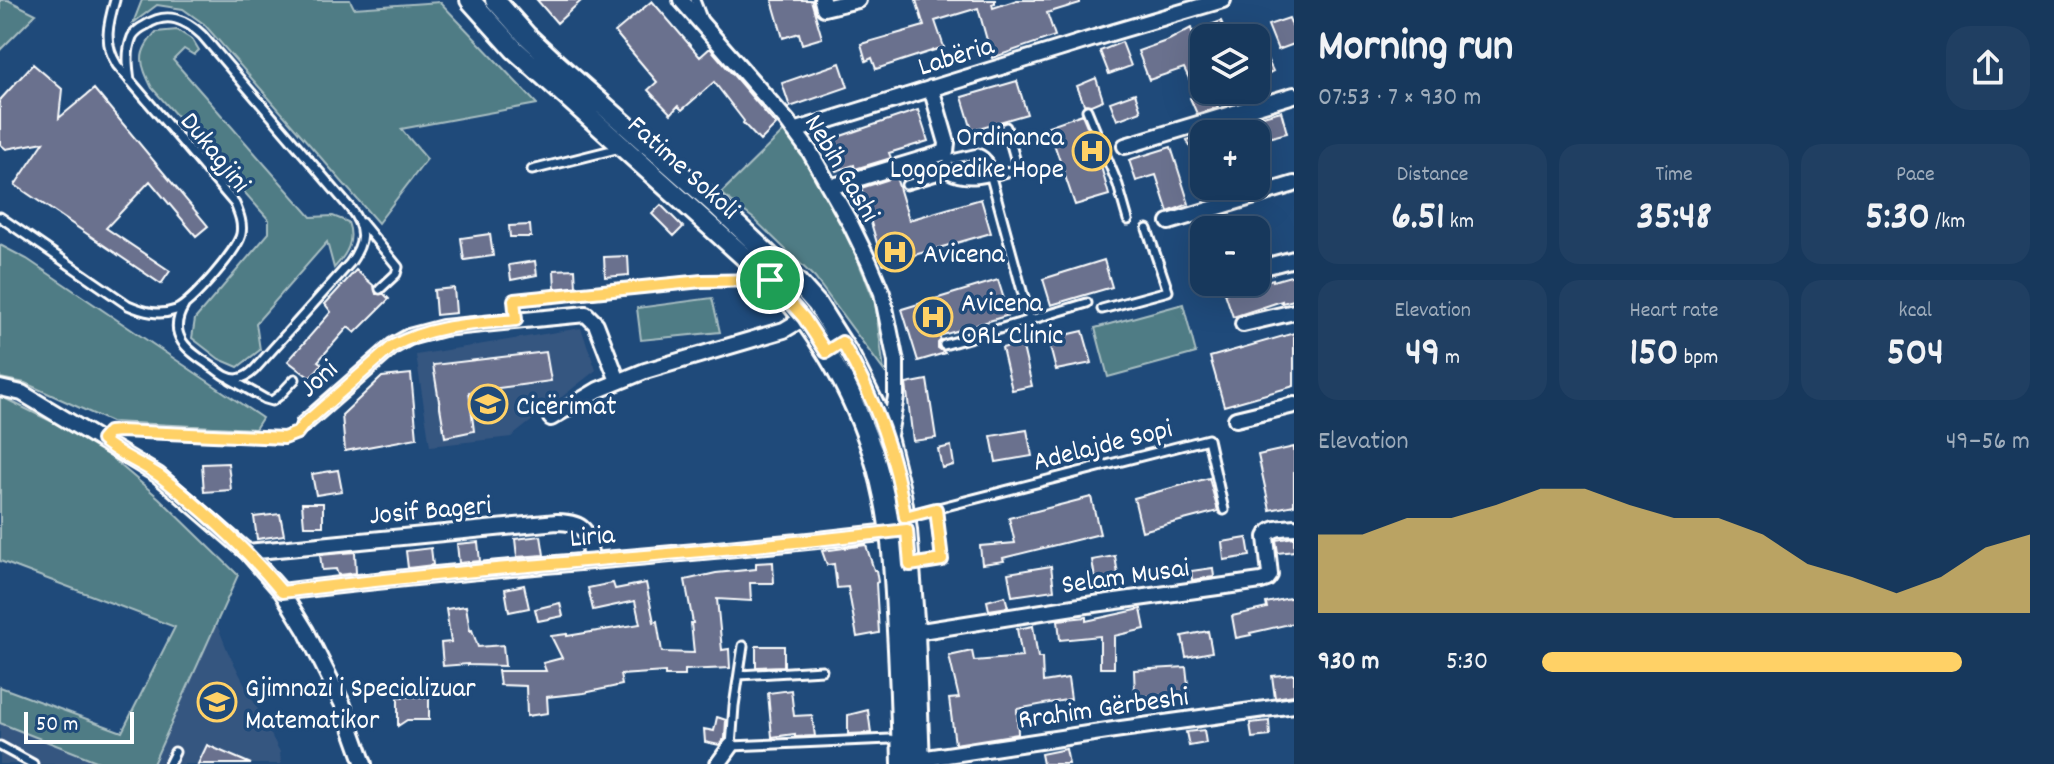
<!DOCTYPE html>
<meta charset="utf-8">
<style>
body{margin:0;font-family:Dekko,sans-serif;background:#203f62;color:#f1f3f6;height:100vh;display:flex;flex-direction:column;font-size:30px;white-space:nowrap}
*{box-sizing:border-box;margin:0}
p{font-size:26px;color:#9eacbb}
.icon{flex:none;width:44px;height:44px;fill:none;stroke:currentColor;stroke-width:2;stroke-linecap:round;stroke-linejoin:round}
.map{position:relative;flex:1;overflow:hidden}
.details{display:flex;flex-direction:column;background:#17385c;width:760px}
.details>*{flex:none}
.tools{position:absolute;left:1190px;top:24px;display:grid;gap:16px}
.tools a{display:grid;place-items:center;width:80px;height:80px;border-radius:16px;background:#17385c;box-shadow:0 8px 32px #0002,0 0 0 2px #365272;font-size:40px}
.scale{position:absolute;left:24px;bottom:20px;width:110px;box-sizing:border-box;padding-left:8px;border:4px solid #fff;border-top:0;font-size:22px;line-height:28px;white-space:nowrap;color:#fff;-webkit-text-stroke:6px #1f4a7a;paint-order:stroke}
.pin{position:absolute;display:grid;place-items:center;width:68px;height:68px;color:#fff;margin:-34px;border:4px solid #fff;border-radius:50%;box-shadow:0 2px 8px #0007}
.round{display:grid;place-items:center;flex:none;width:84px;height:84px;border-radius:24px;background:#203f62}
.overview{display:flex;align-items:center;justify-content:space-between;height:136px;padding:0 24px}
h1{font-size:44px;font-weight:700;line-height:60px}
.metrics{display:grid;grid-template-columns:repeat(3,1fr);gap:12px;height:136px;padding:8px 24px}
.metrics div{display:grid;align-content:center;border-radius:20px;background:#203f62;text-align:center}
.metrics b{font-size:40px;font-weight:700}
.metrics small{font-size:22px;font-weight:400}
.metrics p{font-size:22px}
.chart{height:224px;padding:16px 24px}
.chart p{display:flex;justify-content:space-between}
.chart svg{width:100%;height:144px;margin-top:8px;fill:#ffd166;opacity:.7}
ul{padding:0 24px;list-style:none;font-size:26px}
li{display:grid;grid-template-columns:128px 96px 1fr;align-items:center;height:60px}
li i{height:20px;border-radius:10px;background:#ffd166}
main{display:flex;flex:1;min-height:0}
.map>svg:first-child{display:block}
.built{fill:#365680}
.green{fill:#507c85;stroke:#a8bec2;stroke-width:2}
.building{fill:#6a718e;stroke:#fff;stroke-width:2}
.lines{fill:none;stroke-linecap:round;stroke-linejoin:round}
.service-casing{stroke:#fff;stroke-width:13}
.minor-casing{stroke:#fff;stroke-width:20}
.tertiary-casing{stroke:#fff;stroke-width:24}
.service{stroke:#1f4a7a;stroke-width:7}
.minor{stroke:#1f4a7a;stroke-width:14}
.tertiary{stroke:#1f4a7a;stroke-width:18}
.route-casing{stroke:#fff;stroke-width:16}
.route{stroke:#ffd166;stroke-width:10}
.labels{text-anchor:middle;stroke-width:7;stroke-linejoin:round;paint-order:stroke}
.street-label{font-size:28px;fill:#fff;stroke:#1f4a7a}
.poi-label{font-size:28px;fill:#fff;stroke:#1f4a7a;text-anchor:start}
</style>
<main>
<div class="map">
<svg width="1294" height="764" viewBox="0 0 1294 764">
<rect width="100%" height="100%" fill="#1f4a7a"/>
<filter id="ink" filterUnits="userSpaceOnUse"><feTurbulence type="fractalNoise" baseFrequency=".0125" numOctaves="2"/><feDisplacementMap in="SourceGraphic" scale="16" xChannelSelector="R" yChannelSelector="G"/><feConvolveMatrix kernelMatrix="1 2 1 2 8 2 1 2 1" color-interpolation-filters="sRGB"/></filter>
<g filter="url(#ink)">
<path class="built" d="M581,328L596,370L511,437L430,446L416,355Z
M216,622L228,652L280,752L281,764H152Z
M0,723L62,748L104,764H0Z"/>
<path class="green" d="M0,0H8L36,14L0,50Z
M142,0H350L354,8L440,2L537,104L401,129L427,159L378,223L204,24L183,9L157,5L133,23Z
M177,30L193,40L199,50L194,55L184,49L173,60L311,217L333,216L348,222C355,241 347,254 334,268L327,242L256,323L260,350L238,367L219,359L192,338L195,319L269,233V220L152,88C140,63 136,54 156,32Z
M789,126L844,227L875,302L884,371L815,278L754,219L721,193Z
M0,245L27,259L262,418L255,429L111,422L25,383L0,378Z
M712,298L720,332L641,340L637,308Z
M1183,304L1196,353L1108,377L1095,328Z
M0,396L93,442L159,498L238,575L153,764H104L0,723V687L122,732L175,627L0,561Z"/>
<path class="building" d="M537,0H582L557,23Z
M772,0H811L822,38L802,44L799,33L783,38Z
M916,0H995V3L992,4L993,8L1017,0H1080V3L1047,13L1055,36L992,58L978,8L935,21L944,47L876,69L872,58L866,61L861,44L924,26Z
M652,1L700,57L710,48L776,125L760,141L743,123L744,121L714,82L682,110L678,106L671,114L648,90L657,82L615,32Z
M1289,18L1294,31V44L1278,50L1268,25Z
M1221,21L1228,38H1204V90H1210L1218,107L1197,114L1190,98L1197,95L1184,68L1149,80L1138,51L1169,40L1191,28L1192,32Z
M1256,37L1273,71L1256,80Z
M1122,42L1131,66L1109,74L1100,51Z
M840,63L848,87L790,107L782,83Z
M33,64L62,89L59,118L94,89L208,226L196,236L150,181L106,228L170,271L161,284L15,185L44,142L6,149L0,144V100Z
M1096,78L1103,100L1091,105L1084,104L1077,86Z
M1017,81L1027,114L972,130L962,97Z
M1135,93L1141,111L1117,120L1110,102Z
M918,110L928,141L889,153L891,158L855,169L854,165L836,171L826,141Z
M1281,111L1287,133L1256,141V134H1241L1238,123Z
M1082,114L1095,145L1109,195L1075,205L1048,126Z
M1204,135V178L1187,140Z
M1171,147L1189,204L1168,212L1156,175L1136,181L1129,160Z
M896,177L909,220L981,199L991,233L883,264L861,188Z
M661,205L683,227L674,236L652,214Z
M530,225L531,237H510L509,226Z
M490,234L493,256L464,260L461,238Z
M628,256L629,275L605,277L604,257Z
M1104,260L1112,287L1051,305L1043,279Z
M535,261L537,275L511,280L509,265Z
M575,269L576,287L555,289L554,270Z
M356,270L374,286L376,294H384L389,299L355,333L348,327L318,361L322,364L310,378L288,361L331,312L325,304Z
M1294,275V300L1282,303V301L1233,317L1225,293L1273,279V281Z
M998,280L1009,315L939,336L941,340L938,343V348L945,353L918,361L902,309Z
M454,288L456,313L436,315L434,290Z
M1083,331L1092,363L1056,370L1048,339Z
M1294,333V386L1224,406L1210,357Z
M1022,343L1032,386L1012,390L1002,348Z
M546,352L551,381L469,392L474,431L445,437L433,365Z
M411,374L417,438L345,451L342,415L382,377Z
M927,380L936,438L913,441L906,384Z
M1027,430L1032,456L996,462L991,436Z
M951,446L954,465L942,468L938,449Z
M1294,447V505L1270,510L1258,455Z
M228,463L231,490L204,492L202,464Z
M338,470L342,491L316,495L312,474Z
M1209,478L1218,511L1142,531L1134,498Z
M1091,497L1100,534L1003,558L1004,561L982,564L980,546L1015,543L1009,518Z
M302,503H323V526H304Z
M280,514L284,535L257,539L254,517Z
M541,536L544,555L517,557L515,539Z
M1294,537V551L1278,553L1276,540Z
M1247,538L1250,556L1224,560L1222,542Z
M478,542L480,561L459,563L457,544Z
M866,545L874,570H876L878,582L876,583L879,633L857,637L848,587L837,588L834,564L827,565L822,551Z
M431,548L433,565L408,568L406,551Z
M355,552L356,573L338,575L336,569L322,570L320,555Z
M1115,556L1120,587L1097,591L1092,560Z
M773,562L774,583H750L751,601L717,599L722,650L729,649L730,668L685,670V676H665V672L620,675L622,685L584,693L547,697L548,713L527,716L526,686L500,685L498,671H546L543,663L562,658L551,636L567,634V636L640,624L635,601L593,610L588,588L613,583L615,589L646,583L654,622L657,621L662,652L694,653L691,623H693L685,580L716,573L756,569V563Z
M1051,566L1054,590L1012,596L1008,573Z
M1213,568L1214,577L1192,580L1191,571Z
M524,585L529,608L509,612L505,589Z
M1005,596L1008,607L989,610L987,601Z
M1294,597V623L1250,633L1251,635L1236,638L1232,616L1267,608L1266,603Z
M560,603L563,616L538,621L535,609Z
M466,606L470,631L472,630L478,647L503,645L505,666L468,665V664L443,666L441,643L451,642L446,609Z
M1141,609L1145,629L1114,636V668H1100V636L1060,640L1058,620L1086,617V621Z
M1033,626L1038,658H1042L1043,682L1068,678L1071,699L1017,709L1018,734L955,744L949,699L959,698L949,656L972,651L974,661L1022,657L1017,629Z
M1208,631L1212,652L1186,657L1182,636Z
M756,646H784V666L756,667Z
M1186,667L1189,694L1135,697L1134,670Z
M1294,674V695L1275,698L1272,676Z
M791,690L794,716L812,715L815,736L795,737V734L772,737L768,693Z
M398,697H429V720H407L398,726Z
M868,710L871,733L848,734V715Z
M717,717L726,720L725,738L719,745L705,742L704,729L714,731Z
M1269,721L1270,736L1252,738L1250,723Z
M1204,730L1206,743L1189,746L1186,732Z
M207,745L251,764H198Z
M1066,749L1069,764H1043L1041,754Z"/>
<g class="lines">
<g class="service-casing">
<path id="service" d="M695,0L702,18
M130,81C128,66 126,52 132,37C135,31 140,28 146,25C167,11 185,19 202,35L350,208C366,229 365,242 350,263L254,370C249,375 244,378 237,379C227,379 221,373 214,368C190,352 165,337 184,306
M1087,110L1118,185L1128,220
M532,170L620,148
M906,185L947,173C968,186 996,175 1018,169L1006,127
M0,217L128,305C144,312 159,316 176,310C191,304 238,250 241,234C243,223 239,214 235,204L117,65C103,43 108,24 115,0
M362,223L398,267L396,274L380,289
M1102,309L1168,291L1147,229
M516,320L514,300L702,281L764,280
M1030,320L1087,303
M944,345L1030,320L991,177C991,166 989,157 978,153L948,160
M230,379L265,399L272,401L280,395L295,379
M102,440L109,432L120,431L284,438L297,433L304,424
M907,516L1208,439L1224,510
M913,565L942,560L936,509
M743,646L734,706L731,746L890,739
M739,675L822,670
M0,746L33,764
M169,764L175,752"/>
</g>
<g class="minor-casing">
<path id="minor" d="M681,0L787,121L810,152L850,223L869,262L882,293L896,362V397L888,440
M822,0L824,8L858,0
M794,131L1114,32L1223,0
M1125,146L1294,95
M830,187L946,152L947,143L931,88
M1169,222L1294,184
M1256,269L1294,259
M1243,324L1294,312
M0,388L22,393L158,475L247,552L282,592L306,631L343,705L364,764
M551,418L598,390L645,371L784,330L804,318
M1236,419L1294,405
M304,424L393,346L409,337L443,328L586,314L596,324L618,381
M247,552L557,522C588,523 587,532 591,560
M282,592C487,566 693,556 898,531
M915,632L1080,606L1261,581L1267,579L1270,575L1266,537C1270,527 1284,528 1294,527
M920,759L1114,730L1294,705
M718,764L731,746"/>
</g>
<g class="tertiary-casing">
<path id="tertiary" d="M470,0L514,49L770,280C827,338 868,418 884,497C892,535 894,574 896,612C899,663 901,713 902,764
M495,0L526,35L558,65L718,207L798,283L817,304L851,358L878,412L888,441L901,494L907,530L915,632L920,764"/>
</g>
<use href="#service" class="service"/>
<use href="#minor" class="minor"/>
<use href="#tertiary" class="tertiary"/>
</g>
</g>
<g class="lines" filter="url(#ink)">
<g class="route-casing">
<path id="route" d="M770,280L804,318L826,352L842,342C874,397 896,454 905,517L936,509L942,560L910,565L907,530C699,555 490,565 282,592C246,549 204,510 160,476C141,463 119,455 102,440L109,432L120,431L284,438L297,433L304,424L393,346C431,325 474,324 516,320L514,300L702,281Z"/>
</g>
<use href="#route" class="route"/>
</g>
<defs>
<g id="hospital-ring" transform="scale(2)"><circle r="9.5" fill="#1f4a7a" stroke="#ffd166" stroke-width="1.5"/><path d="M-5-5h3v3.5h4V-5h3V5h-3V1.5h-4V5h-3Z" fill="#ffd166"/></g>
<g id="school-ring" transform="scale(2)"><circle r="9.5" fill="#1f4a7a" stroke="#ffd166" stroke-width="1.5"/><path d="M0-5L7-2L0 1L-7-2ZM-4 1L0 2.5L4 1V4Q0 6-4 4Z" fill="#ffd166"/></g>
</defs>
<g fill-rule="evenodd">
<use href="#hospital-ring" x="1092" y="151"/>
<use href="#hospital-ring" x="895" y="252"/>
<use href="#hospital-ring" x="933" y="317"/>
<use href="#school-ring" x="488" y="404"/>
<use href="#school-ring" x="217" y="702"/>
</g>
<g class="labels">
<g class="street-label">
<text transform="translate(955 54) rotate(-17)" y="10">Labëria</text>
<text transform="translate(217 151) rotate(51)" y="10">Dukagjini</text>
<text transform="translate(685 166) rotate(42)" y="10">Fatime Sokoli</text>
<text transform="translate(844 167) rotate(59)" y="10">Nebih Gashi</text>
<text transform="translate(317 377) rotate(-42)" y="10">Joni</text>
<text transform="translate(1102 443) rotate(-14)" y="10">Adelajde Sopi</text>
<text transform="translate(430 508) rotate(-5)" y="10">Josif Bageri</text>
<text transform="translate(592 534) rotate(-5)" y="10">Liria</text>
<text transform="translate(1125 574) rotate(-8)" y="10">Selam Musai</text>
<text transform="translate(1103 706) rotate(-8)" y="10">Rrahim Gërbeshi</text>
</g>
<g class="poi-label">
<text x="1064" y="145" text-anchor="end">Ordinanca<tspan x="1064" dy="32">Logopedike Hope</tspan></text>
<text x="923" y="262">Avicena</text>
<text x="961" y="311">Avicena<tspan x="961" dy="32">ORL Clinic</tspan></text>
<text x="516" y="414">Cicërimat</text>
<text x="245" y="696">Gjimnazi i Specializuar<tspan x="245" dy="32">Matematikor</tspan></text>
</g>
</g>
</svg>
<div class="tools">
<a><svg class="icon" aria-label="layers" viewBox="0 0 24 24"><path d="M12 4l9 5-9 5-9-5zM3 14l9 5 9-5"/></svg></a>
<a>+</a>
<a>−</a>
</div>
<div class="scale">50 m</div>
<div class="pin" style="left:770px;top:280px;background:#1e9e55"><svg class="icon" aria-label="arrive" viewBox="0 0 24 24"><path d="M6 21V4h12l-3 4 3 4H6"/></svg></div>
</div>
<section class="details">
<div class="overview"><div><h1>Morning run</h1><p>07:53 · 7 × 930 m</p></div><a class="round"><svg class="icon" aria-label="share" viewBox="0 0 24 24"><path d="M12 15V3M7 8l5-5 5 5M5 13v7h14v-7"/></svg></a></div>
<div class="metrics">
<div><p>Distance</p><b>6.51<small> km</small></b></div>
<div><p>Time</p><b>35:48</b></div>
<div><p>Pace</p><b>5:30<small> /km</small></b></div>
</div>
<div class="metrics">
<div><p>Elevation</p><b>49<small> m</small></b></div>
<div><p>Heart rate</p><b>150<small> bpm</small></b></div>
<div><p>kcal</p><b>504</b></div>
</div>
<div class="chart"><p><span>Elevation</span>49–56 m</p>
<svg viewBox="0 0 160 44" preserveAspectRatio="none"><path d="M0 44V20L10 20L20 15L30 15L40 11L50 6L60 6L70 11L80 15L90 15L100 20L110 29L120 33L130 38L140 33L150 24L160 20V44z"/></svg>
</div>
<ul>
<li><b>930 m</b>5:30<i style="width:86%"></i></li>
</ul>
</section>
</main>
